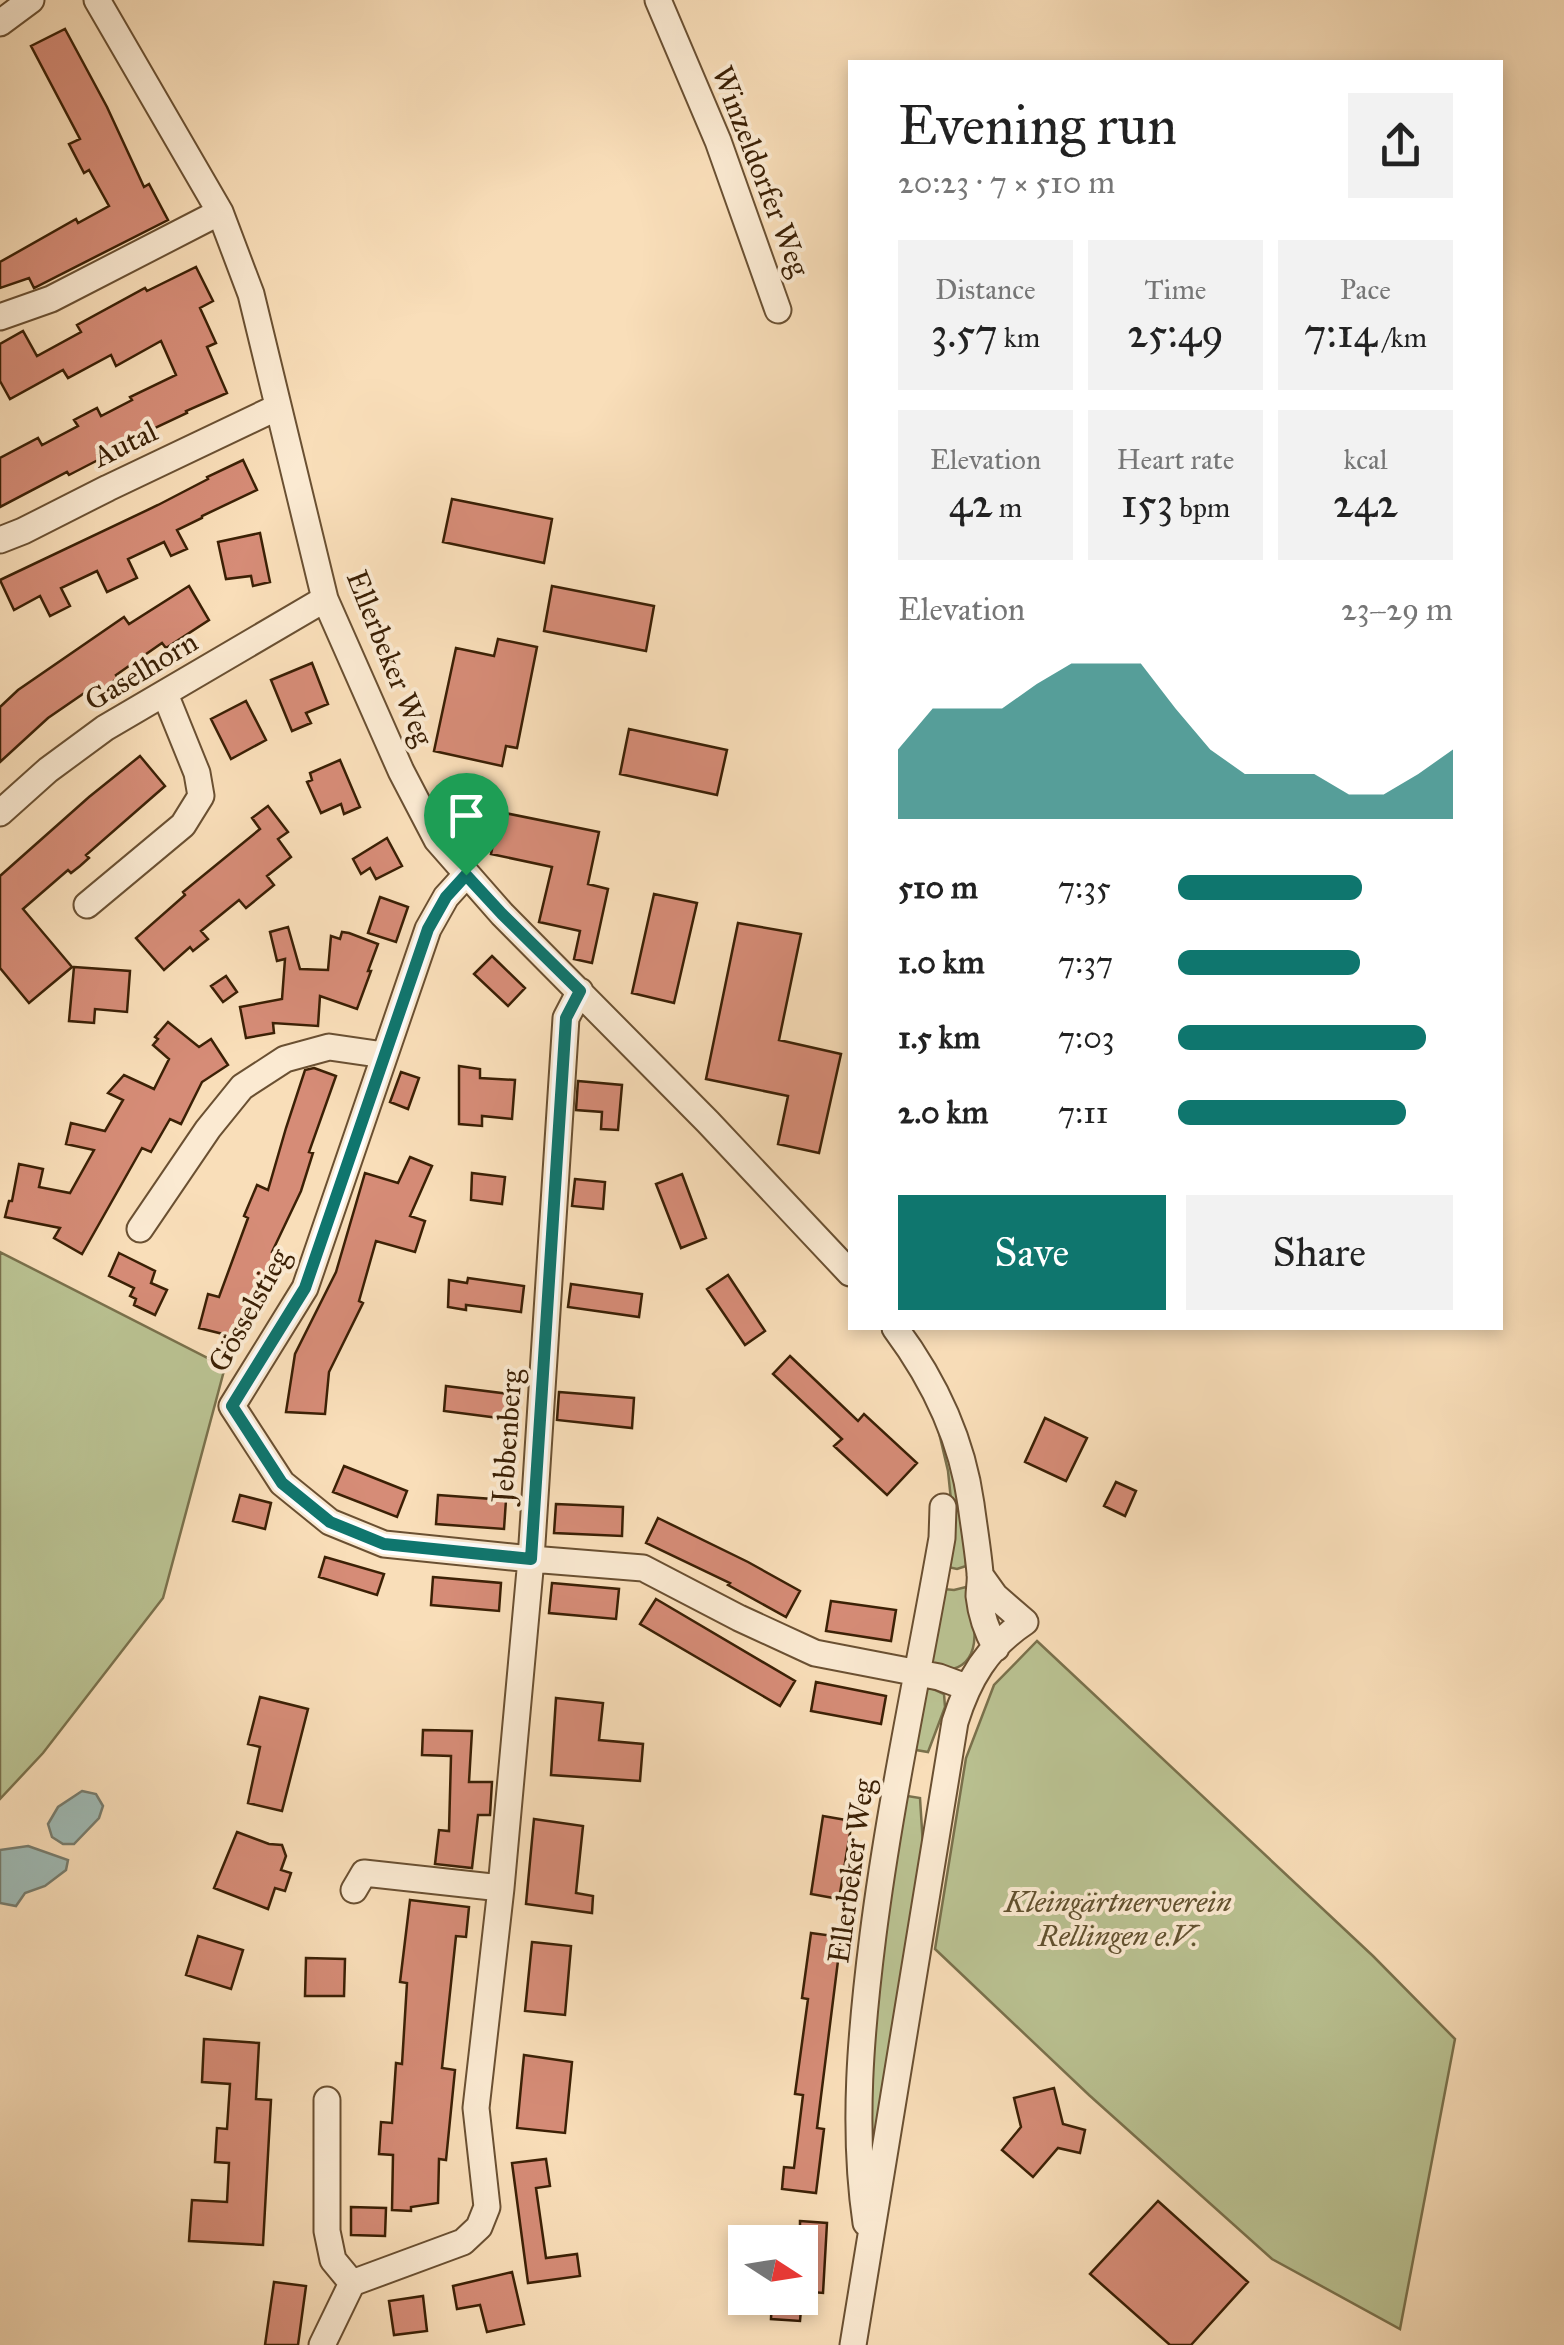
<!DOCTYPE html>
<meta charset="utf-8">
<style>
body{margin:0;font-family:"IM FELL Great Primer",serif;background:#f2f2f2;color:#222;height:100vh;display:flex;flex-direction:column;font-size:38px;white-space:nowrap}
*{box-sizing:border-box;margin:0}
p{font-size:32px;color:#767676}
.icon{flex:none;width:55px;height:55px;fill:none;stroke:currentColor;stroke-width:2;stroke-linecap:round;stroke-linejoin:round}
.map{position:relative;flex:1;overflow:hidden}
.sheet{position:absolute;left:848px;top:60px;width:655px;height:1270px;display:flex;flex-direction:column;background:#fff;border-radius:0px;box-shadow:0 5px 15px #0003}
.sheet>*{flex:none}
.needle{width:65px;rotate:102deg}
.tools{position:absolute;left:728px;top:2225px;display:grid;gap:20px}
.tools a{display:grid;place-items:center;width:90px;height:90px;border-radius:0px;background:#fff;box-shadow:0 5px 15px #0003;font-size:50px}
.pin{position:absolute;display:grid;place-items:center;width:85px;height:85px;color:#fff;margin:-102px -42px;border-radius:50% 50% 50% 0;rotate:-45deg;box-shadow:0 0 10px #0007}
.pin .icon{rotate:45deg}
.round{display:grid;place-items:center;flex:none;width:105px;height:105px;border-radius:0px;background:#f2f2f2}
.head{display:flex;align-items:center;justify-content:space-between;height:170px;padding:0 50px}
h1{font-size:55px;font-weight:600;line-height:75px}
.figures{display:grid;grid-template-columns:repeat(3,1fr);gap:15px;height:170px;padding:10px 50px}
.figures div{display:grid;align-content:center;border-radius:0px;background:#f2f2f2;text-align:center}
.figures b{font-size:42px;font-weight:600}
.figures small{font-size:28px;font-weight:400}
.figures p{font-size:28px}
.chart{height:280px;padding:20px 50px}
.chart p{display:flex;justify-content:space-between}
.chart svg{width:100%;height:180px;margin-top:10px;fill:#0f766e;opacity:.7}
.primary-button{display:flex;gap:20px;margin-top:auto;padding:20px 50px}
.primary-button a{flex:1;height:115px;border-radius:0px;background:#0f766e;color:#fff;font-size:40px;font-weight:600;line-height:115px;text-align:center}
.primary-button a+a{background:#f2f2f2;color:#222}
ul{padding:0 50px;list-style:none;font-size:32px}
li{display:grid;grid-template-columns:160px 120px 1fr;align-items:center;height:75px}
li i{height:25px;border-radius:12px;background:#0f766e}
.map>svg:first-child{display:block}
.green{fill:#bac292;stroke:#7a714c;stroke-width:2.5}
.water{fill:#9fbbb6;stroke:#777d6f;stroke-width:2.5}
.building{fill:#d68c77;stroke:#3b2005;stroke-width:2.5}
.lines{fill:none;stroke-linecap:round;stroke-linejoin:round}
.minor-casing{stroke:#6a5032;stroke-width:29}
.minor{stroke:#fbead2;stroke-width:25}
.route-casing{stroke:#fff;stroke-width:20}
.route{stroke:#0f766e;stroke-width:12}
.labels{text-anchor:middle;stroke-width:8;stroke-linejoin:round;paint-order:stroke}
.street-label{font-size:30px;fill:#3b2005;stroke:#fbead2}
.park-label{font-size:30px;font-style:italic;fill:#61512f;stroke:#fbead2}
</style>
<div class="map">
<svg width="1564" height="2345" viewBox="0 0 1564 2345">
<rect width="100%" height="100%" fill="#f9deb9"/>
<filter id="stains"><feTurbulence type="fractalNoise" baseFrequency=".002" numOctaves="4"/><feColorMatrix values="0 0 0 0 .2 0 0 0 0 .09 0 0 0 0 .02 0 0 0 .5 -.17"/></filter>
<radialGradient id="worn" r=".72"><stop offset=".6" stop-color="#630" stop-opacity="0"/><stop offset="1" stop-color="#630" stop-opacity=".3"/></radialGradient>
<path class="green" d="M0,1252L225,1367L163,1598L43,1753L0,1799Z
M935,1416C953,1464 964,1515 966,1566L957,1569L948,1567L951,1500L948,1471Z
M966,1587C972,1611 987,1659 953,1669C945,1671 936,1668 928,1667L944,1589L954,1590Z
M1037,1641L1373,1956L1455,2039L1400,2329L1272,2259L1089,2095L935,1949L966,1758L994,1685Z
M931,1688L944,1694L945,1707L928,1752L910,1749L924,1690Z
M901,1795L920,1798L923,1846L874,2155L866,2154L867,2081Z"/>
<path class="water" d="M82,1791L96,1794L103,1806L99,1818L74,1844H63L52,1837L48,1824L58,1807Z
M28,1846L68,1860L66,1870L45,1886L25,1893L16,1906L0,1903V1850Z"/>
<path class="building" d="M65,29L107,107L144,187L149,184L168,220L34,288L29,278L0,288V262L76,219L78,223L109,206L89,170L84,173L69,144L80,139L31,46Z
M196,267L213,301L200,308L216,343L207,347L227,393L186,411L187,413L142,434L143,436L98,460L69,475L67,472L0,507V458L38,438L42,445L78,426L74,420L97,408L101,416L132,400L130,397L176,375L161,341L116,366L111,355L68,378L63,370L10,399L0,381V344L23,331L37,356L81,332L77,325L145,288L147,291Z
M243,460L257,490L202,516V518L177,530L187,549L171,556L164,542L128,559L137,578L107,592L97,571L61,588L70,606L50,616L40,596L14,610L0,580L158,505L208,479L207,477Z
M452,499L552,519L544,563L443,542Z
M260,533L270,582L253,586L251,576L226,579L218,542Z
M189,586L209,620L166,648L162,643L116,675L118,678L100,691L96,685L48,718L0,762V707L18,690L124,617L129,624Z
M552,586L654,606L646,651L544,631Z
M498,639L537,647L517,748L506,746L502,766L434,751L456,648L494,656Z
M312,663L328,704L306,713L311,723L292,731L271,680Z
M246,701L266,740L231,759L211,719Z
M629,729L727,750L717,795L620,774Z
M140,756L165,786L86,855L89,858L80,866L71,873L68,870L23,909L72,967L29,1003L0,968V876L89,797Z
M340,760L360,807L344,814L341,804L321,813L307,782L312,780L310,773Z
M268,806L288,832L278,839L291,857L267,876L274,885L246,908L239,900L201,931L208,939L193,951L190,947L164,970L136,938L185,895L183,892L260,829L252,818Z
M500,812L599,832L588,884L608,889L592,963L574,959L580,931L539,922L552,867L491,854Z
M387,838L402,866L376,879L370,868L361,874L353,859Z
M654,894L697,903L674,1003L632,993Z
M380,897L408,907L396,942L368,933Z
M738,923L801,934L779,1040L841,1054L819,1153L778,1144L788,1096L706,1079Z
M288,927L300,969L328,970L331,936L340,939L342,932L349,933L378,944L368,971H371L357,1009L320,996L318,1026L273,1023L274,1033L246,1038L240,1007L282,999L285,959L277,961L270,932Z
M492,956L525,988L508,1006L474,974Z
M74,967L130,971L127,1012L95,1009L94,1023L69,1021Z
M226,976L237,992L223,1002L211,986Z
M168,1022L199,1047L211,1039L228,1065L202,1082L181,1124L170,1119L151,1152L142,1148L82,1254L54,1238L60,1228L5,1217L9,1201H12L19,1164L43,1169L39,1187L70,1193L94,1150L66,1144L71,1123L105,1131L123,1100L108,1093L124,1075L154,1089L169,1059L153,1045L158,1039L155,1037Z
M459,1066L480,1069V1078L515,1080L512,1119L482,1116V1126L459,1124Z
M314,1068L336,1076L309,1152L313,1153L301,1191L272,1252L276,1255L264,1285L258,1282L243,1339L199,1328L208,1294L219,1297L248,1218L244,1216L257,1185L268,1190L286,1128L305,1070Z
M401,1072L419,1078L408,1109L390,1102Z
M578,1081L622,1085L618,1130L601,1129L602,1112L576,1110Z
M410,1157L432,1166L410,1216L425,1221L415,1252L376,1241L359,1301L363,1303L329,1372L325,1414L286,1412L295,1354L336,1272L365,1173L398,1183Z
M472,1173L505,1177L502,1204L471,1200Z
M682,1174L706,1238L681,1248L656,1184Z
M575,1179L605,1182L603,1209L572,1206Z
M119,1253L155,1271L151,1283L167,1290L155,1315L134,1305L136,1299L130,1296L134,1288L109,1276Z
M728,1275L765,1331L745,1345L707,1289Z
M468,1278L524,1286L521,1312L466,1305V1310L448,1307L449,1280L467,1283Z
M571,1284L642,1294L639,1317L568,1307Z
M790,1356L858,1421L864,1414L917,1463L887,1495L834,1446L842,1439L773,1374Z
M446,1386L509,1394L507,1419L444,1411Z
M559,1392L634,1398L632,1428L557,1420Z
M1045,1418L1087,1438L1066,1481L1025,1462Z
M344,1466L407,1491L397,1517L333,1492Z
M1116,1482L1136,1491L1125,1516L1104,1506Z
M240,1495L271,1503L265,1529L233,1521Z
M438,1495L506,1500L504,1529L436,1524Z
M556,1504L623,1507L622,1536L554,1533Z
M658,1518L748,1562L800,1591L786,1617L728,1585L730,1583L646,1543Z
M325,1557L384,1574L377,1595L319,1577Z
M433,1577L501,1583L499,1611L431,1605Z
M552,1583L619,1589L616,1619L549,1613Z
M656,1599L795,1681L780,1706L640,1624Z
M831,1601L896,1610L891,1641L826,1631Z
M816,1682L886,1696L881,1724L811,1711Z
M260,1697L308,1709L282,1811L248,1803L260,1747L248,1744Z
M556,1698L603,1703L599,1740L643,1744L640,1781L551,1775Z
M423,1730L472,1731L469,1782H492L490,1815H478L472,1868L435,1864L439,1830L449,1831L451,1756L422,1755Z
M823,1816L852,1821L839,1899L811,1894Z
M534,1819L583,1826L576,1893L593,1896L592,1913L526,1904Z
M237,1832L269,1844L282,1845L286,1856L281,1870L291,1873L285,1891L275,1888L268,1909L214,1888Z
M410,1900L469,1907L466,1937L456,1936L442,2068L455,2070L446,2160L439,2159L438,2203L411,2207V2211L392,2210L393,2155L379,2154L381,2122L392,2123L396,2063L402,2064L407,1983L400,1982Z
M811,1933L841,1937L817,2128L824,2129L816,2193L782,2189L784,2167L794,2168L803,2095L795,2094L808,1999L802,1998Z
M198,1936L243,1950L231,1989L186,1975Z
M532,1942L571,1946L565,2015L525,2011Z
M306,1958L345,1959L344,1996H305Z
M204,2039L259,2043L256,2099L271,2100L263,2245L189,2241L192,2200L227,2202L229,2163L215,2162L217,2128L227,2129L230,2084L202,2082Z
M524,2055L572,2062L565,2133L517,2128Z
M1054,2088L1063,2124L1085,2130L1080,2153L1058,2148L1033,2177L1002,2150L1021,2127L1014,2098Z
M546,2159L550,2186L536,2188L546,2258L577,2254L580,2276L528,2283L512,2163Z
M1158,2201L1248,2282L1191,2345H1170L1090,2274Z
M351,2207L386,2208L385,2236L351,2235Z
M800,2221L827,2223L823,2293L800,2291Z
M512,2272L524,2324L487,2332L480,2305L457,2309L453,2286Z
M274,2282L306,2286L298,2345H265Z
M423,2296L427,2331L394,2335L389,2301Z
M772,2298H802L800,2321L771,2319Z"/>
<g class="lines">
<g class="minor-casing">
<path id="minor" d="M97,0L220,212L251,294L325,599L401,771L437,840L502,914L708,1122L850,1273
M658,0L718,141L778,310
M0,23L31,0
M0,317L51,299L220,212
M0,540L23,531L108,488L278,407
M0,813L48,770L105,728L325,599
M466,875L446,897L428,929L305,1288L232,1406L282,1483L330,1522L384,1544L531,1559L643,1568L739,1618L815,1653L939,1677L966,1687
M87,905L183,825L201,796L197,773L165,694
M140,1229L208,1129L242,1087L285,1059L329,1047L384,1055
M895,1328C933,1379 962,1439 971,1504C974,1527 978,1550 980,1573C981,1581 979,1589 979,1596C981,1615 987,1632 996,1648
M354,1890L364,1873L501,1888
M327,2100V2231L333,2260L352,2283
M866,2223C852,2128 861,2030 873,1935C890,1802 919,1670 942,1538L943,1507
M322,2345L352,2283L463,2242L479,2227L487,2207L476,2108L501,1888L531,1559L566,1018L580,991
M853,2345L955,1722C968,1680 987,1647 1025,1622L995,1596L980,1575"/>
</g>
<use href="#minor" class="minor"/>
</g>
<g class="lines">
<g class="route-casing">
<path id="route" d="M466,875L502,914L580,991L566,1018L531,1559L384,1544L330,1522L282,1483L232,1406L305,1288L428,929L446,897Z"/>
</g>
<use href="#route" class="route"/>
</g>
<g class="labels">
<g class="street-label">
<text transform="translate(761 171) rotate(69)" y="10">Winzeldorfer Weg</text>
<text transform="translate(125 444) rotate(-26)" y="10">Autal</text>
<text transform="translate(390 658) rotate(68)" y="10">Ellerbeker Weg</text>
<text transform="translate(141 671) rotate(-31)" y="10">Gaselhorn</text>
<text transform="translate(249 1310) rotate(-61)" y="10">Gösselstieg</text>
<text transform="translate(507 1436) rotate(-86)" y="10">Jebbenberg</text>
<text transform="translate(851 1871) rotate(-82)" y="10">Ellerbeker Weg</text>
</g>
<g class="park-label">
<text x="1118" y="1912">Kleingärtnerverein<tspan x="1118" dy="34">Rellingen e.V.</tspan></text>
</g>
</g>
<rect width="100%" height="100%" filter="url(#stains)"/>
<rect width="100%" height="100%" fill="url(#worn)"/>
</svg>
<div class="tools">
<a><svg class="needle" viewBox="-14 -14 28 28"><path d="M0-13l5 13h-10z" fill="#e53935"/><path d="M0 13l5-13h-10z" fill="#767676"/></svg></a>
</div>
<div class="pin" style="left:466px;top:875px;background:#1e9e55"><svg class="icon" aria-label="arrive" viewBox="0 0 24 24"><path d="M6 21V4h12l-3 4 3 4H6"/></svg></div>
<section class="sheet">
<div class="head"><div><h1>Evening run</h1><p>20:23 · 7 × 510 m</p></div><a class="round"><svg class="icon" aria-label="share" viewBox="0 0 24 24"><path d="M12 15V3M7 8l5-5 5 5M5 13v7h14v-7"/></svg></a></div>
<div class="figures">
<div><p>Distance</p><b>3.57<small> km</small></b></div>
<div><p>Time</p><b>25:49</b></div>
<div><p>Pace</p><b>7:14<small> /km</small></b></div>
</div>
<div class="figures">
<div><p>Elevation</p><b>42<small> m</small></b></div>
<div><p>Heart rate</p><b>153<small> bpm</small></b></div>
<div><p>kcal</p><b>242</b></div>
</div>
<div class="chart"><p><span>Elevation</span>23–29 m</p>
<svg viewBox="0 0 160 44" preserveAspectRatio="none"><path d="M0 44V27L10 17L20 17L30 17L40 11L50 6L60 6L70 6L80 17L90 27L100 33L110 33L120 33L130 38L140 38L150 33L160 27V44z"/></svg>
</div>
<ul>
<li><b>510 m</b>7:35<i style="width:67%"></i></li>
<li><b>1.0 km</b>7:37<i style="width:66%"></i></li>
<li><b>1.5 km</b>7:03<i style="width:90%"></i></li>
<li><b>2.0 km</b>7:11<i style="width:83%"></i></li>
</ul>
<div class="primary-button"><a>Save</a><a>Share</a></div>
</section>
</div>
